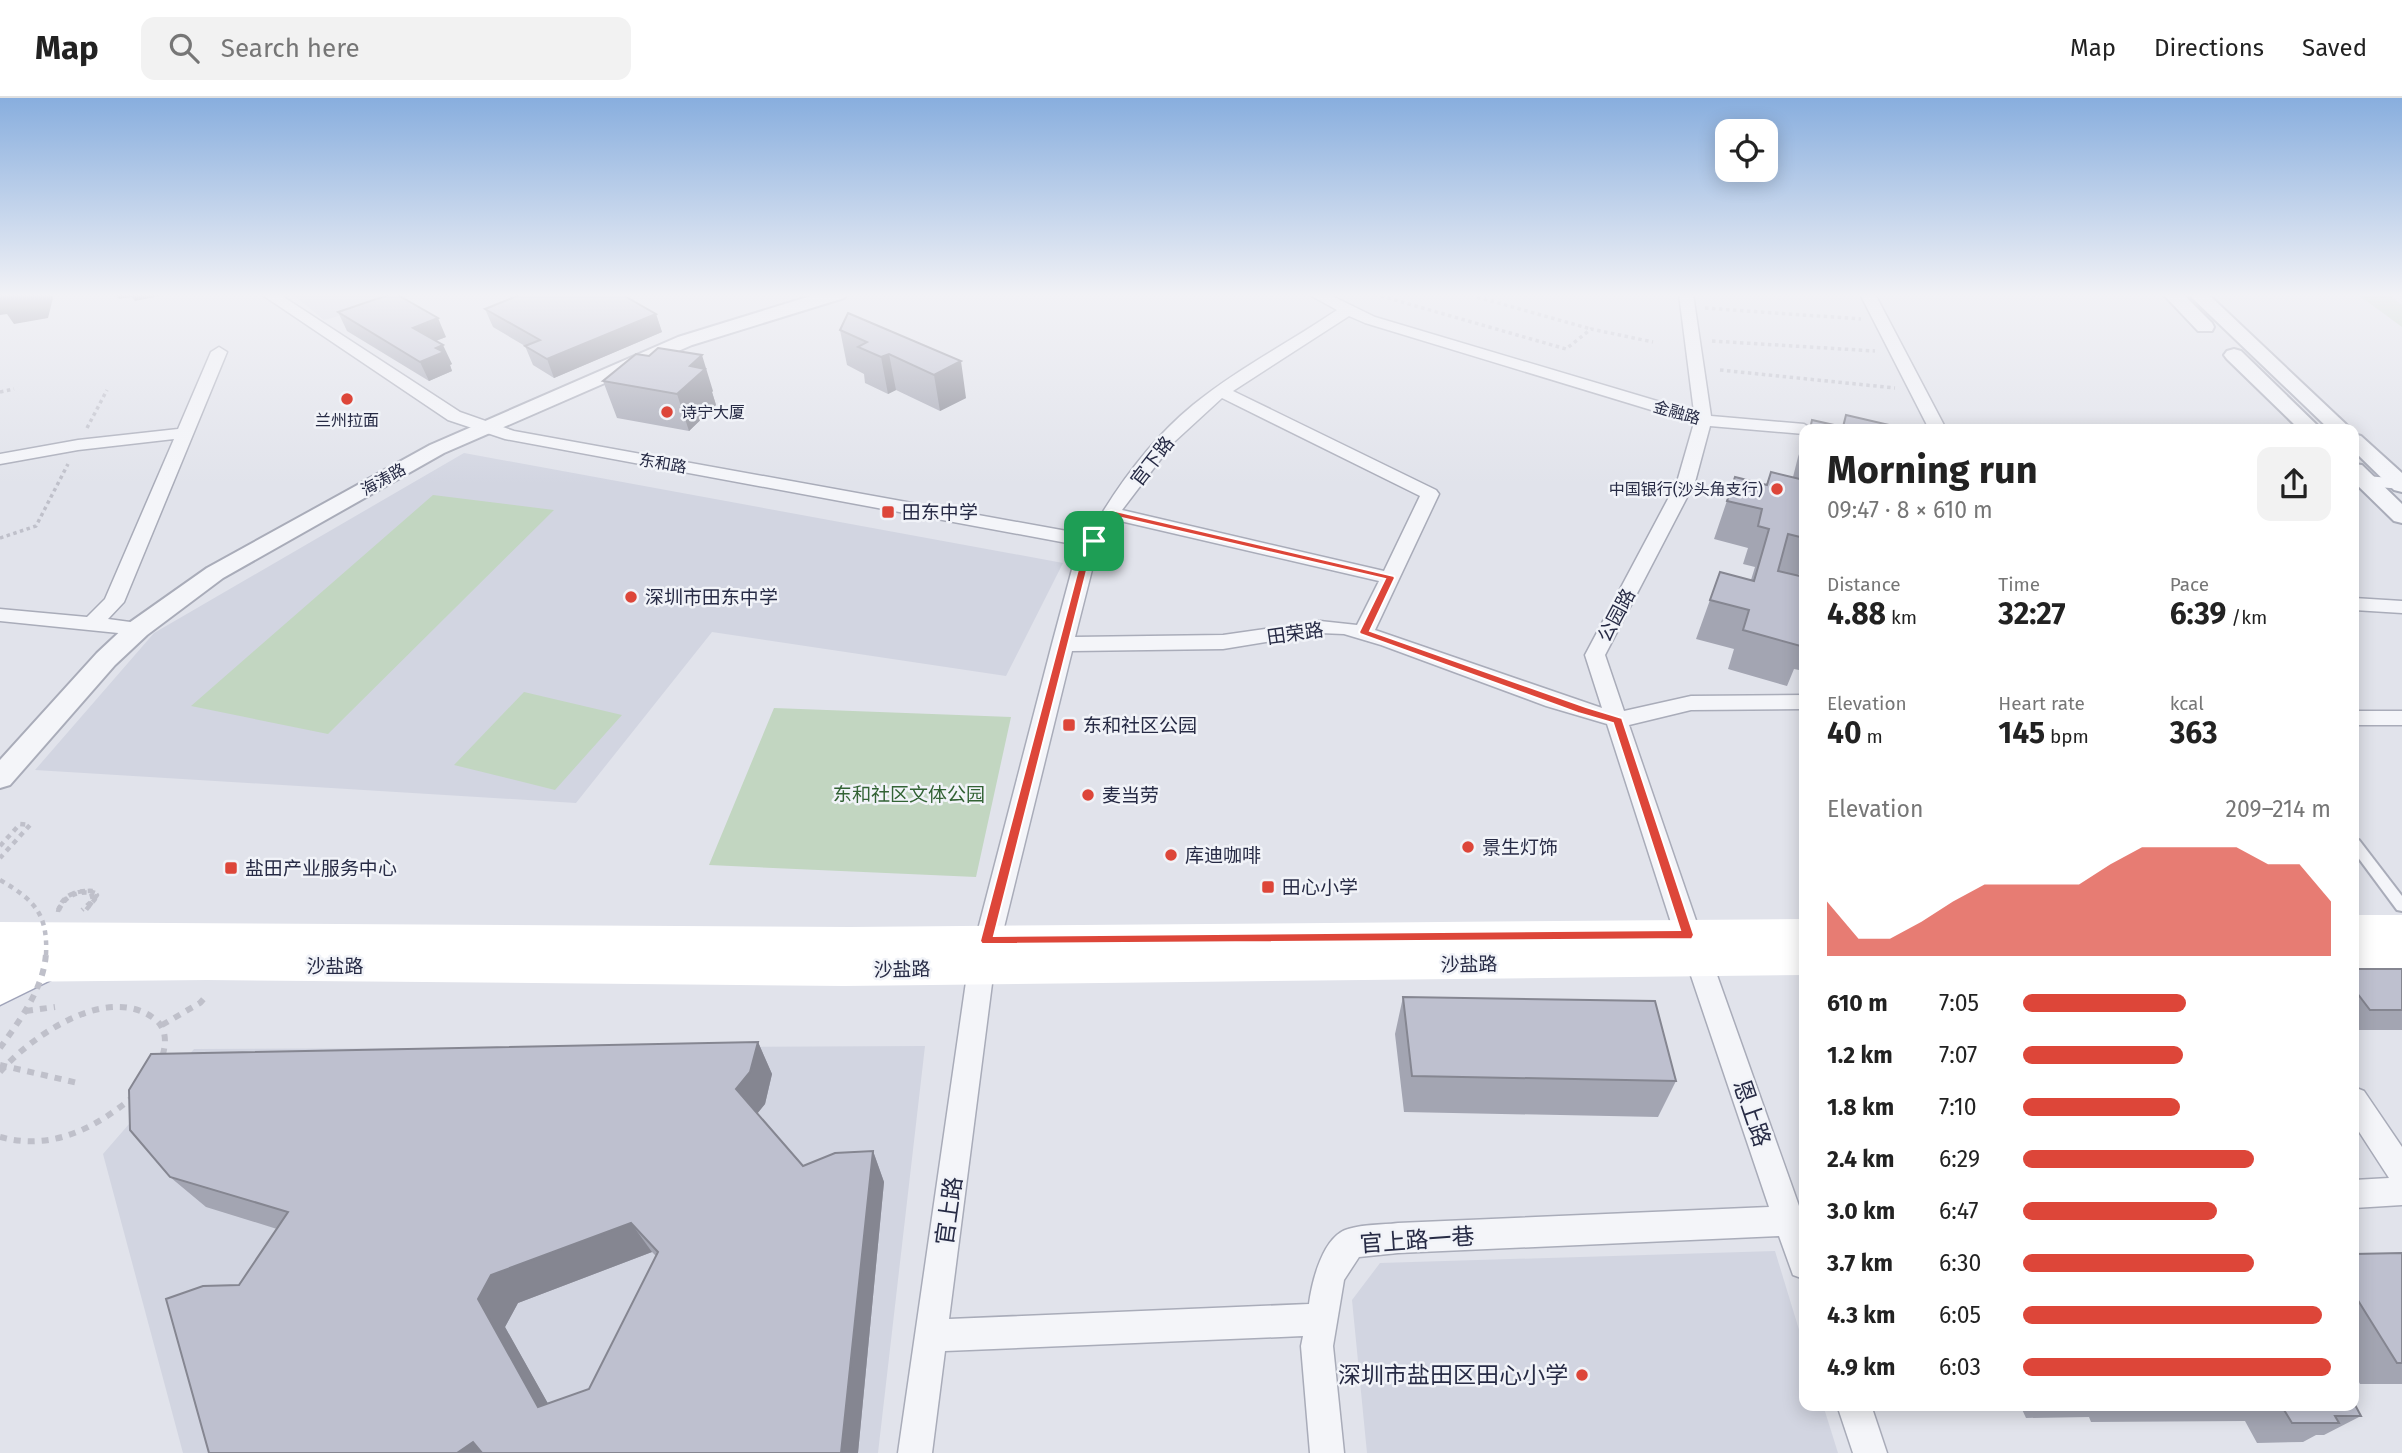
<!DOCTYPE html>
<meta charset="utf-8">
<style>
body{margin:0;font-family:"Fira Sans","Noto Sans SC",sans-serif;background:#f2f2f2;color:#222;height:100vh;display:flex;flex-direction:column;font-size:26px;white-space:nowrap}
*{box-sizing:border-box;margin:0}
p{font-size:23px;color:#767676}
.icon{flex:none;width:38px;height:38px;fill:none;stroke:currentColor;stroke-width:2;stroke-linecap:round;stroke-linejoin:round}
.map{position:relative;flex:1;overflow:hidden}
.sheet{position:absolute;left:1799px;top:326px;width:560px;height:987px;display:flex;flex-direction:column;background:#fff;border-radius:14px;box-shadow:0 4px 18px #0003}
.sheet>*{flex:none}
.controls{position:absolute;left:1715px;top:21px;display:grid;gap:14px}
.controls a{display:grid;place-items:center;width:63px;height:63px;border-radius:14px;background:#fff;box-shadow:0 4px 18px #0003;font-size:35px}
.pin{position:absolute;display:grid;place-items:center;width:60px;height:60px;color:#fff;margin:-30px;border-radius:14px;box-shadow:0 4px 10px #0006}
.round{display:grid;place-items:center;flex:none;width:74px;height:74px;border-radius:14px;background:#f2f2f2}
.summary{display:flex;align-items:center;justify-content:space-between;height:119px;padding:0 28px}
h1{font-size:38px;font-weight:700;line-height:52px}
.stats{display:grid;grid-template-columns:repeat(3,1fr);gap:10px;height:119px;padding:7px 28px}
.stats div{display:grid;align-content:center}
.stats b{font-size:30px;font-weight:700}
.stats small{font-size:19px;font-weight:400}
.stats p{font-size:19px}
.chart{height:196px;padding:14px 28px}
.chart p{display:flex;justify-content:space-between}
.chart svg{width:100%;height:126px;margin-top:7px;fill:#dd4639;opacity:.7}
ul{padding:0 28px;list-style:none;font-size:23px}
li{display:grid;grid-template-columns:112px 84px 1fr;align-items:center;height:52px}
li i{height:18px;border-radius:9px;background:#dd4639}
header{display:flex;align-items:center;gap:42px;box-sizing:border-box;height:98px;padding:0 35px;background:#fff;border-bottom:2px solid #e0e0e0}
header strong{font-size:33px}
nav{display:flex;gap:38px;margin-inline-start:auto;font-size:24px}
.search{width:490px;height:63px;background:#f2f2f2;display:flex;align-items:center;gap:18px;box-sizing:border-box;padding:0 24px;border-radius:14px;color:#767676;font-size:26px}
.map>svg:first-child{display:block}
.built{fill:#d2d5e1}
.green{fill:#c2d6c1}
.lines{fill:none;stroke-linecap:round;stroke-linejoin:round}
.service-casing{stroke:#a9acb9;stroke-width:4}
.minor-casing{stroke:#a9acb9;stroke-width:3}
.tertiary-casing{stroke:#a9acb9;stroke-width:4}
.primary-casing{stroke:#9fa3b9;stroke-width:3}
.path-far2{stroke:#bfc0ca;stroke-width:3.5;stroke-dasharray:3.5 3.5;stroke-linecap:butt}
.path-far1{stroke:#bfc0ca;stroke-width:4.5;stroke-dasharray:5 5;stroke-linecap:butt}
.path{stroke:#bfc0ca;stroke-width:6;stroke-dasharray:7 7;stroke-linecap:butt}
.service{fill:#f4f5f9;fill-rule:evenodd}
.minor{fill:#f4f5f9;fill-rule:evenodd}
.tertiary{fill:#f4f5f9;fill-rule:evenodd}
.secondary{fill:#fff;fill-rule:evenodd}
.primary{fill:#fff;fill-rule:evenodd}
.path-bridge-far1{stroke:#bfc0ca;stroke-width:4.5;stroke-dasharray:5 5;stroke-linecap:butt}
.path-bridge{stroke:#bfc0ca;stroke-width:6;stroke-dasharray:7 7;stroke-linecap:butt}
.wall{fill:#a3a5b2;fill-rule:evenodd}
.shaded-wall{fill:#858691}
.building{fill:#bec0cf;stroke:#858691;stroke-width:2;fill-rule:evenodd}
.route{fill:#dd4639;stroke:#fff;stroke-width:2;fill-rule:evenodd}
.poi-dot{fill:#dd4639;stroke:#f1f3f8;stroke-width:2.5}
.labels{text-anchor:middle;stroke-width:5;stroke-linejoin:round;paint-order:stroke}
.far-poi-label{font-size:16px;fill:#272b45;stroke:#f1f3f8;text-anchor:start}
.far-street-label{font-size:16px;fill:#272b45;stroke:#f1f3f8}
.street-label{font-size:19px;fill:#272b45;stroke:#f1f3f8}
.poi-label{font-size:19px;fill:#272b45;stroke:#f1f3f8;text-anchor:start}
.park-label{font-size:19px;fill:#336335;stroke:#f1f3f8}
.near-street-label{font-size:23px;fill:#272b45;stroke:#f1f3f8}
.near-poi-label{font-size:23px;fill:#272b45;stroke:#f1f3f8;text-anchor:end}
</style>
<header>
<strong>Map</strong>
<div class="search"><svg class="icon" aria-label="search" viewBox="0 0 24 24"><circle cx="10" cy="10" r="6"/><path d="M15 15l6 6"/></svg>Search here</div>
<nav><a>Map</a><a>Directions</a><a>Saved</a></nav>
</header>
<div class="map">
<svg width="2402" height="1355" viewBox="0 0 2402 1355">
<rect width="100%" height="100%" fill="#e1e3eb"/>
<path class="built" d="M292,196H419L324,222Z
M464,355L1063,465L1006,578L712,534L576,705L35,672L154,535Z
M925,948L878,1355H183L103,1056L194,951Z
M1775,1153L1804,1248V1307H1823L1838,1355H1367L1352,1202L1380,1165Z"/>
<path class="green" d="M2357,196H2388L2402,207V229Z
M433,397L554,412L328,636L191,608Z
M524,594L622,617L555,692L454,667Z
M774,610L1011,619L976,779L709,767Z"/>
<g class="lines">
<g class="service-casing">
<path id="service" d="M2354,740L2359,742L2402,798V813L2397,812L2354,754Z"/>
</g>
<g class="minor-casing">
<path id="minor" d="M261,196H279L460,314L514,333L1089,437C1116,390 1150,342 1193,307C1237,271 1290,244 1337,212L1308,196H1328L1375,219L1694,314L1679,196H1693L1711,318L1804,326L1812,331H1804V336L1710,328L1695,384L1605,557L1624,613L1691,598L1804,597V611L1691,612L1629,627L1701,837L1697,844L1688,847L1679,844L1675,837L1607,626L1546,608L1381,547L1344,536L1320,535L1223,551L1072,553L994,870L949,1221L1309,1206C1312,1183 1323,1138 1348,1131C1364,1126 1382,1127 1398,1125L1769,1109L1686,863L1690,856L1699,852L1708,856L1712,863L1799,1108H1804V1181L1793,1177L1779,1138L1398,1155L1359,1159L1344,1182L1333,1248L1344,1355H1310L1301,1248L1303,1238L945,1253L932,1355H898L968,870L1052,546L1074,464L1083,448L505,341L448,322ZM1349,218L1365,225L1694,325L1677,384L1585,557L1602,610L1375,532L1439,396L1436,392L1233,293ZM1222,300L1420,398L1384,473L1122,412L1173,345ZM1116,422L1379,483L1357,527L1320,523L1223,537L1075,539L1094,464Z
M1860,196H1875L1946,331H1929Z
M219,249L227,254L124,504L108,521L145,526L148,531L145,536L138,537L0,523V511L87,519L105,501L174,341L78,352L0,366V356L78,342L178,331L211,254Z
M2354,377L2402,381V391L2354,387Z
M2354,500L2402,503V515L2354,512Z
M2354,613H2402V627H2354Z
M2354,989L2364,993L2402,1049V1107L2354,1110V1082L2389,1080L2354,1026Z
M1837,1307H1871L1887,1355H1853Z"/>
</g>
<g class="tertiary-casing">
<path id="tertiary" d="M817,196H847L844,200L692,247L444,355L223,480L147,537L115,567L10,687L0,690V662L97,555L129,525L207,470L430,347L678,239Z
M2163,196H2183L2212,225L2214,229L2212,233H2198Z
M2188,196H2208L2351,331H2329Z
M2234,251L2241,253L2321,331H2299L2227,261L2224,257L2227,253Z
M2354,336L2361,338L2402,375V394L2394,392L2354,353Z
M2354,366L2362,367L2402,406V425L2394,423L2354,384Z"/>
</g>
<g class="primary-casing">
<path id="primary" d="M42,850L57,855L63,867L57,879L0,907V869Z"/>
</g>
<path class="path-far2" d="M1374,196L1566,251L1591,231L1653,244
M1477,199L1591,231
M1705,210L1861,221
M1712,243L1875,253
M1720,272L1895,290
M0,294L14,291
M87,330L107,292
M0,440L36,428L68,366"/>
<path class="path-far1" d="M0,748L20,726L30,727L0,760
M58,812C65,797 79,789 95,795V801L86,812
M59,812C65,798 77,793 91,795L93,802L82,812
M58,814C61,796 78,792 94,793L97,797L87,811"/>
<path class="path" d="M26,913L55,909
M162,927L200,905L207,897
M0,967L78,985
M0,974C32,937 110,884 156,922C168,932 166,949 161,962
M0,1039C51,1053 94,1031 133,999"/>
<use href="#service" class="service"/>
<use href="#minor" class="minor"/>
<use href="#tertiary" class="tertiary"/>
<path class="secondary" d="M2354,817H2402V871L2354,872Z
M1804,821V877L844,888L207,882L0,884V824L850,829Z"/>
<use href="#primary" class="primary"/>
<path class="path-bridge-far1" d="M0,782C34,802 48,815 46,857"/>
<path class="path-bridge" d="M0,950C20,922 44,890 46,855"/>
</g>
<path class="wall" d="M485,211L656,216L662,234L554,280L533,267L525,248L493,229Z
M338,214L446,239L436,243L452,266L450,267L452,273L429,283L347,233Z
M848,215L966,300L940,313L896,292L888,296L865,285L864,276L847,267L840,232Z
M603,283L713,293L712,294L716,307L689,333L617,320Z
M1804,341V466H1803L1798,478L1804,479V573L1794,571L1787,588L1728,571L1734,551L1696,541L1720,474L1751,482L1755,469L1743,466L1748,450L1714,441L1735,379L1766,387L1771,374L1793,379L1798,359Z
M2354,871H2402V932H2354Z
M1403,899L1676,983L1658,1019L1404,1014L1395,936Z
M758,944L772,976L765,1006L757,1016L803,1068L873,1053L884,1084L858,1355H209L239,1187L277,1131L206,1109L170,1079ZM652,1154L656,1158L589,1291L548,1306L505,1229L518,1205Z
M2402,1155V1286H2360L2354,1275V1156Z
M2020,1307H2354L2361,1318L2324,1337H2316L2303,1344L2257,1345L2245,1323L2091,1324L2089,1319L2026,1320Z"/>
<path class="shaded-wall" d="M0,196H54L48,220L14,226L7,216L0,217Z
M115,196H164V197L135,203L132,199L119,201Z
M656,216L662,234L554,280L547,261Z
M438,220L446,239L422,248L413,230Z
M443,247L452,266L450,267L452,273L429,283L420,264L436,250Z
M889,256L896,292L888,296L881,259Z
M702,257L713,293L712,294L716,307L689,333L677,296L690,268Z
M961,263L966,300L940,313L934,277Z
M758,944L772,976L765,1006L751,1023L736,991Z
M873,1053L884,1084L858,1355H841Z
M631,1125L652,1154L518,1205L505,1229L564,1334L538,1309L478,1201L491,1177Z
M473,1344L486,1355H457Z"/>
<path class="building" d="M391,196H396L438,220L413,230L443,247L436,250L444,254L420,264L338,214Z
M522,196H621L656,216L547,261L525,248L540,242L485,211Z
M848,215L961,263L934,277L889,256L881,259L858,249L867,244L840,232Z
M658,250L702,257L690,268L705,271L677,296L603,283L636,256L649,258Z
M1846,317L1898,329V331H1810L1812,322L1843,329Z
M1771,374L1804,382V440L1788,436L1778,473L1804,479V549L1743,532L1749,512L1710,502L1720,474L1754,483L1769,431L1758,428L1762,411L1727,403L1735,379L1767,387Z
M2354,871H2402V912H2370L2354,891Z
M1403,899L1655,903L1676,983L1412,978Z
M758,944L750,974L736,991L803,1068L835,1055L873,1053L841,1355H482L473,1344L457,1355H209L166,1201L203,1188L239,1187L288,1114L170,1079L130,1032L129,992L151,956ZM631,1125L658,1154L589,1291L538,1309L478,1201L491,1177Z
M2402,1155V1265H2397L2354,1196V1156Z
M2354,1305L2361,1318H2335L2339,1325H2292L2281,1307H2354Z"/>
<linearGradient id="sky" x2="0" y2="1"><stop stop-color="#88aede"/><stop offset="0.51" stop-color="#f2f2f6"/><stop offset="1" stop-color="#f2f2f6" stop-opacity="0"/></linearGradient>
<rect width="2402" height="386" fill="url(#sky)"/>
<path class="route" d="M1111,412L1394,478L1395,480L1370,533L1586,609L1622,620L1694,837L1692,841L982,846L980,843L1080,464L1108,413ZM1113,418L1385,481L1359,534L1360,536L1578,615L1613,625L1680,832L994,838L1089,464Z"/>
<g class="poi-dot">
<circle cx="347" cy="301" r="7"/>
<circle cx="667" cy="314" r="7"/>
<circle cx="1777" cy="391" r="7"/>
<rect x="881" y="407" width="14" height="14" rx="3.5"/>
<circle cx="631" cy="499" r="7"/>
<rect x="1062" y="620" width="14" height="14" rx="3.5"/>
<circle cx="1088" cy="697" r="7"/>
<circle cx="1468" cy="749" r="7"/>
<circle cx="1171" cy="757" r="7"/>
<rect x="224" y="763" width="14" height="14" rx="3.5"/>
<rect x="1261" y="782" width="14" height="14" rx="3.5"/>
<circle cx="1582" cy="1277" r="7"/>
</g>
<g class="labels">
<g class="far-poi-label">
<text x="681" y="320">诗宁大厦</text>
<text x="347" y="328" text-anchor="middle">兰州拉面</text>
<text x="1763" y="397" text-anchor="end">中国银行(沙头角支行)</text>
</g>
<g class="far-street-label">
<text transform="translate(1677 314) rotate(16)" y="6">金融路</text>
<text transform="translate(663 365) rotate(10)" y="6">东和路</text>
<text transform="translate(383 381) rotate(-29)" y="6">海涛路</text>
</g>
<g class="street-label">
<text transform="translate(1152 363) rotate(-52)" y="7">官下路</text>
<text transform="translate(1616 517) rotate(-62)" y="7">公园路</text>
<text transform="translate(1295 535) rotate(-8)" y="7">田荣路</text>
<text transform="translate(1469 866) rotate(-1)" y="7">沙盐路</text>
<text x="335" y="875">沙盐路</text>
<text transform="translate(902 871) rotate(-1)" y="7">沙盐路</text>
</g>
<g class="poi-label">
<text x="902" y="421">田东中学</text>
<text x="645" y="506">深圳市田东中学</text>
<text x="1083" y="634">东和社区公园</text>
<text x="1102" y="704">麦当劳</text>
<text x="1482" y="756">景生灯饰</text>
<text x="1185" y="764">库迪咖啡</text>
<text x="245" y="777">盐田产业服务中心</text>
<text x="1282" y="796">田心小学</text>
</g>
<g class="park-label">
<text x="909" y="703">东和社区文体公园</text>
</g>
<g class="near-street-label">
<text transform="translate(1752 1015) rotate(71)" y="8">恩上路</text>
<text transform="translate(949 1113) rotate(-82)" y="8">官上路</text>
<text transform="translate(1417 1142) rotate(-4)" y="8">官上路一巷</text>
</g>
<g class="near-poi-label">
<text x="1568" y="1285">深圳市盐田区田心小学</text>
</g>
</g>
</svg>
<div class="controls">
<a><svg class="icon" aria-label="locate" viewBox="0 0 24 24"><circle cx="12" cy="12" r="6"/><path d="M12 2v4M12 18v4M2 12h4M18 12h4"/></svg></a>
</div>
<div class="pin" style="left:1094px;top:443px;background:#1e9e55"><svg class="icon" aria-label="arrive" viewBox="0 0 24 24"><path d="M6 21V4h12l-3 4 3 4H6"/></svg></div>
<section class="sheet">
<div class="summary"><div><h1>Morning run</h1><p>09:47 · 8 × 610 m</p></div><a class="round"><svg class="icon" aria-label="share" viewBox="0 0 24 24"><path d="M12 15V3M7 8l5-5 5 5M5 13v7h14v-7"/></svg></a></div>
<div class="stats">
<div><p>Distance</p><b>4.88<small> km</small></b></div>
<div><p>Time</p><b>32:27</b></div>
<div><p>Pace</p><b>6:39<small> /km</small></b></div>
</div>
<div class="stats">
<div><p>Elevation</p><b>40<small> m</small></b></div>
<div><p>Heart rate</p><b>145<small> bpm</small></b></div>
<div><p>kcal</p><b>363</b></div>
</div>
<div class="chart"><p><span>Elevation</span>209–214 m</p>
<svg viewBox="0 0 160 44" preserveAspectRatio="none"><path d="M0 44V25L10 38L20 38L30 32L40 25L50 19L60 19L70 19L80 19L90 12L100 6L110 6L120 6L130 6L140 12L150 12L160 25V44z"/></svg>
</div>
<ul>
<li><b>610 m</b>7:05<i style="width:53%"></i></li>
<li><b>1.2 km</b>7:07<i style="width:52%"></i></li>
<li><b>1.8 km</b>7:10<i style="width:51%"></i></li>
<li><b>2.4 km</b>6:29<i style="width:75%"></i></li>
<li><b>3.0 km</b>6:47<i style="width:63%"></i></li>
<li><b>3.7 km</b>6:30<i style="width:75%"></i></li>
<li><b>4.3 km</b>6:05<i style="width:97%"></i></li>
<li><b>4.9 km</b>6:03<i style="width:100%"></i></li>
</ul>
</section>
</div>
